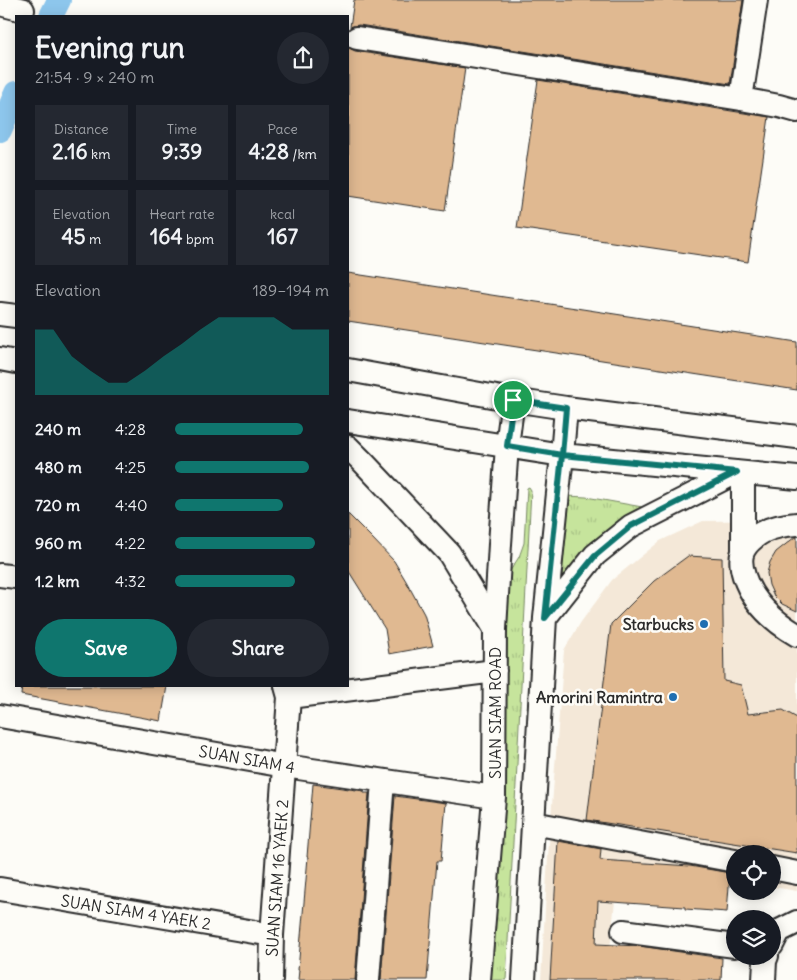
<!DOCTYPE html>
<meta charset="utf-8">
<style>
body{margin:0;font-family:Delius,sans-serif;background:#242831;color:#f1f3f6;height:100vh;display:flex;flex-direction:column;font-size:19px;white-space:nowrap}
*{box-sizing:border-box;margin:0}
p{font-size:16px;color:#9ea1a6}
.icon{flex:none;width:28px;height:28px;fill:none;stroke:currentColor;stroke-width:2;stroke-linecap:round;stroke-linejoin:round}
.map{position:relative;flex:1;overflow:hidden}
.panel{position:absolute;left:15px;top:15px;width:334px;height:672px;display:flex;flex-direction:column;background:#171b24;border-radius:0px;box-shadow:0 2px 12px #0003}
.panel>*{flex:none}
.tools{position:absolute;left:726px;top:845px;display:grid;gap:10px}
.tools a{display:grid;place-items:center;width:55px;height:55px;border-radius:50%;background:#171b24;box-shadow:0 2px 12px #0003;font-size:25px}
.pin{position:absolute;display:grid;place-items:center;width:42px;height:42px;color:#fff;margin:-21px;border:2px solid #fff;border-radius:50%;box-shadow:0 1px 5px #0007}
.round{display:grid;place-items:center;flex:none;width:52px;height:52px;border-radius:26px;background:#242831}
.summary{display:flex;align-items:center;justify-content:space-between;height:85px;padding:0 20px}
h1{font-size:28px;font-weight:700;line-height:38px}
.stats{display:grid;grid-template-columns:repeat(3,1fr);gap:8px;height:85px;padding:5px 20px}
.stats div{display:grid;align-content:center;border-radius:0px;background:#242831;text-align:center}
.stats b{font-size:21px;font-weight:700}
.stats small{font-size:14px;font-weight:400}
.stats p{font-size:14px}
.chart{height:140px;padding:10px 20px}
.chart p{display:flex;justify-content:space-between}
.chart svg{width:100%;height:90px;margin-top:5px;fill:#0f766e;opacity:.7}
.action{display:flex;gap:10px;margin-top:auto;padding:10px 20px}
.action a{flex:1;height:58px;border-radius:30px;background:#0f766e;color:#fff;font-size:20px;font-weight:700;line-height:58px;text-align:center}
.action a+a{background:#242831;color:#f1f3f6}
ul{padding:0 20px;list-style:none;font-size:16px}
li{display:grid;grid-template-columns:80px 60px 1fr;align-items:center;height:38px}
li i{height:12px;border-radius:6px;background:#0f766e}
.map>svg:first-child{display:block}
.built{fill:#f4e8d8}
.grass{fill:url(#grass-tufts);stroke:#788864}
.lines{fill:none;stroke-linecap:round;stroke-linejoin:round}
.canal{stroke:#8dc6ec;stroke-width:24}
.building{fill:#e0b991;stroke:#2b2b2b}
.minor-casing{stroke:#2b2b2b;stroke-width:26}
.minor{stroke:#fdfcf7;stroke-width:22}
.route-casing{stroke:#fff;stroke-width:10}
.route{stroke:#0f766e;stroke-width:6}
.poi-dot{fill:#1f6fb2;stroke:#fdfcf7;stroke-width:2}
.labels{text-anchor:middle;stroke-width:5;stroke-linejoin:round;paint-order:stroke}
.poi-label{font-size:16px;font-weight:bold;fill:#2b2b2b;stroke:#fdfcf7;text-anchor:end}
.street-label{font-size:16px;fill:#2b2b2b;stroke:#fdfcf7}
</style>
<div class="map">
<svg width="797" height="980" viewBox="0 0 797 980">
<defs>
<pattern id="grass-tufts" width="24" height="20" patternUnits="userSpaceOnUse" patternTransform="scale(1.25)"><rect width="24" height="20" fill="#c6e49c"/><path d="M3 7l-1-3M5 7V3M7 7l1-3M15 17l-1-3M17 17v-4M19 17l1-3" fill="none" stroke="#aac487"/></pattern>
</defs>
<rect width="100%" height="100%" fill="#fdfcf7"/>
<filter id="ink" filterUnits="userSpaceOnUse"><feTurbulence type="fractalNoise" baseFrequency=".02" numOctaves="2"/><feDisplacementMap in="SourceGraphic" scale="10" xChannelSelector="R" yChannelSelector="G"/><feConvolveMatrix kernelMatrix="1 2 1 2 8 2 1 2 1" color-interpolation-filters="sRGB"/></filter>
<g filter="url(#ink)">
<path class="built" d="M797,520V891L773,887L772,854H735V881L619,861L607,980H541L548,857L564,650L581,622L612,580L660,541L703,521Z"/>
<path class="grass" d="M529,487L531,490L506,980H490L510,571L519,557L524,543L527,488Z
M567,496L586,497L648,508C618,529 587,549 562,576Z"/>
<g class="lines">
<path class="canal" d="M51,16L59,0
M0,130L16,93"/>
</g>
<path class="building" d="M354,0H743L730,84L359,25L353,26L350,27Z
M348,47L355,51L465,68L445,211L348,196Z
M538,80L769,117L748,262L517,228Z
M348,273L797,342V390L348,321Z
M348,514L372,538L394,561L406,581L424,614L433,646L389,654L385,629L348,570Z
M795,537H797V611L782,604L774,596L769,585L767,573L770,562L776,552Z
M688,556L722,558L724,681L741,685L748,714L783,710L797,718V853L587,820L611,624L654,581Z
M22,686H167L161,721L21,695Z
M313,784L364,791V793H369L355,980H298L299,970H298L308,857H307Z
M395,796L446,803L441,861H437L427,980H381Z
M558,841L601,849L600,860L690,866L730,873L727,912L685,909V907L598,901L596,944L639,946L722,958L721,980H550Z"/>
<g class="lines">
<g class="minor-casing">
<path id="minor" d="M0,4L23,10
M357,38L741,99L779,106L797,111
M741,99L756,0
M0,314L16,316
M0,359L16,362
M348,370L513,400L566,408L797,437
M348,421L562,455L797,478
M348,447L363,462L449,553L495,629
M743,473V550
M797,524C782,525 765,528 754,538C740,549 739,560 744,576C753,603 773,621 797,635
M0,575L16,577
M545,618L595,555L631,526L737,472
M289,697L495,671
M0,716L285,766L494,797
M533,823L735,861
M772,868L797,873
M0,889L272,935
M623,931L735,946
M772,945L779,931L797,922
M271,980L272,935L289,697L286,686
M368,980L383,781
M479,980L494,797L495,629L500,544L507,446L513,400
M524,980L545,618L562,455L566,408
M764,980L765,961L767,956"/>
</g>
<use href="#minor" class="minor"/>
</g>
</g>
<g class="lines" filter="url(#ink)">
<g class="route-casing">
<path id="route" d="M513,400L507,446L562,455L545,618L595,556L631,526L737,472L562,455L566,408L513,400"/>
</g>
<use href="#route" class="route"/>
</g>
<g class="poi-dot">
<circle cx="704" cy="624" r="5"/>
<circle cx="673" cy="697" r="5"/>
</g>
<g class="labels">
<g class="poi-label">
<text x="694" y="630">Starbucks</text>
<text x="663" y="703">Amorini Ramintra</text>
</g>
<g class="street-label">
<text transform="translate(495 713) rotate(-90)" y="6">SUAN SIAM ROAD</text>
<text transform="translate(247 759) rotate(10)" y="6">SUAN SIAM 4</text>
<text transform="translate(277 878) rotate(-86)" y="6">SUAN SIAM 16 YAEK 2</text>
<text transform="translate(136 912) rotate(9)" y="6">SUAN SIAM 4 YAEK 2</text>
</g>
</g>
</svg>
<div class="tools">
<a><svg class="icon" aria-label="locate" viewBox="0 0 24 24"><circle cx="12" cy="12" r="6"/><path d="M12 2v4M12 18v4M2 12h4M18 12h4"/></svg></a>
<a><svg class="icon" aria-label="layers" viewBox="0 0 24 24"><path d="M12 4l9 5-9 5-9-5zM3 14l9 5 9-5"/></svg></a>
</div>
<div class="pin" style="left:513px;top:400px;background:#1e9e55"><svg class="icon" aria-label="arrive" viewBox="0 0 24 24"><path d="M6 21V4h12l-3 4 3 4H6"/></svg></div>
<section class="panel">
<div class="summary"><div><h1>Evening run</h1><p>21:54 · 9 × 240 m</p></div><a class="round"><svg class="icon" aria-label="share" viewBox="0 0 24 24"><path d="M12 15V3M7 8l5-5 5 5M5 13v7h14v-7"/></svg></a></div>
<div class="stats">
<div><p>Distance</p><b>2.16<small> km</small></b></div>
<div><p>Time</p><b>9:39</b></div>
<div><p>Pace</p><b>4:28<small> /km</small></b></div>
</div>
<div class="stats">
<div><p>Elevation</p><b>45<small> m</small></b></div>
<div><p>Heart rate</p><b>164<small> bpm</small></b></div>
<div><p>kcal</p><b>167</b></div>
</div>
<div class="chart"><p><span>Elevation</span>189–194 m</p>
<svg viewBox="0 0 160 44" preserveAspectRatio="none"><path d="M0 44V12L10 12L20 25L30 32L40 38L50 38L60 32L70 25L80 19L90 12L100 6L110 6L120 6L130 6L140 12L150 12L160 12V44z"/></svg>
</div>
<ul>
<li><b>240 m</b>4:28<i style="width:83%"></i></li>
<li><b>480 m</b>4:25<i style="width:87%"></i></li>
<li><b>720 m</b>4:40<i style="width:70%"></i></li>
<li><b>960 m</b>4:22<i style="width:91%"></i></li>
<li><b>1.2 km</b>4:32<i style="width:78%"></i></li>
</ul>
<div class="action"><a>Save</a><a>Share</a></div>
</section>
</div>
